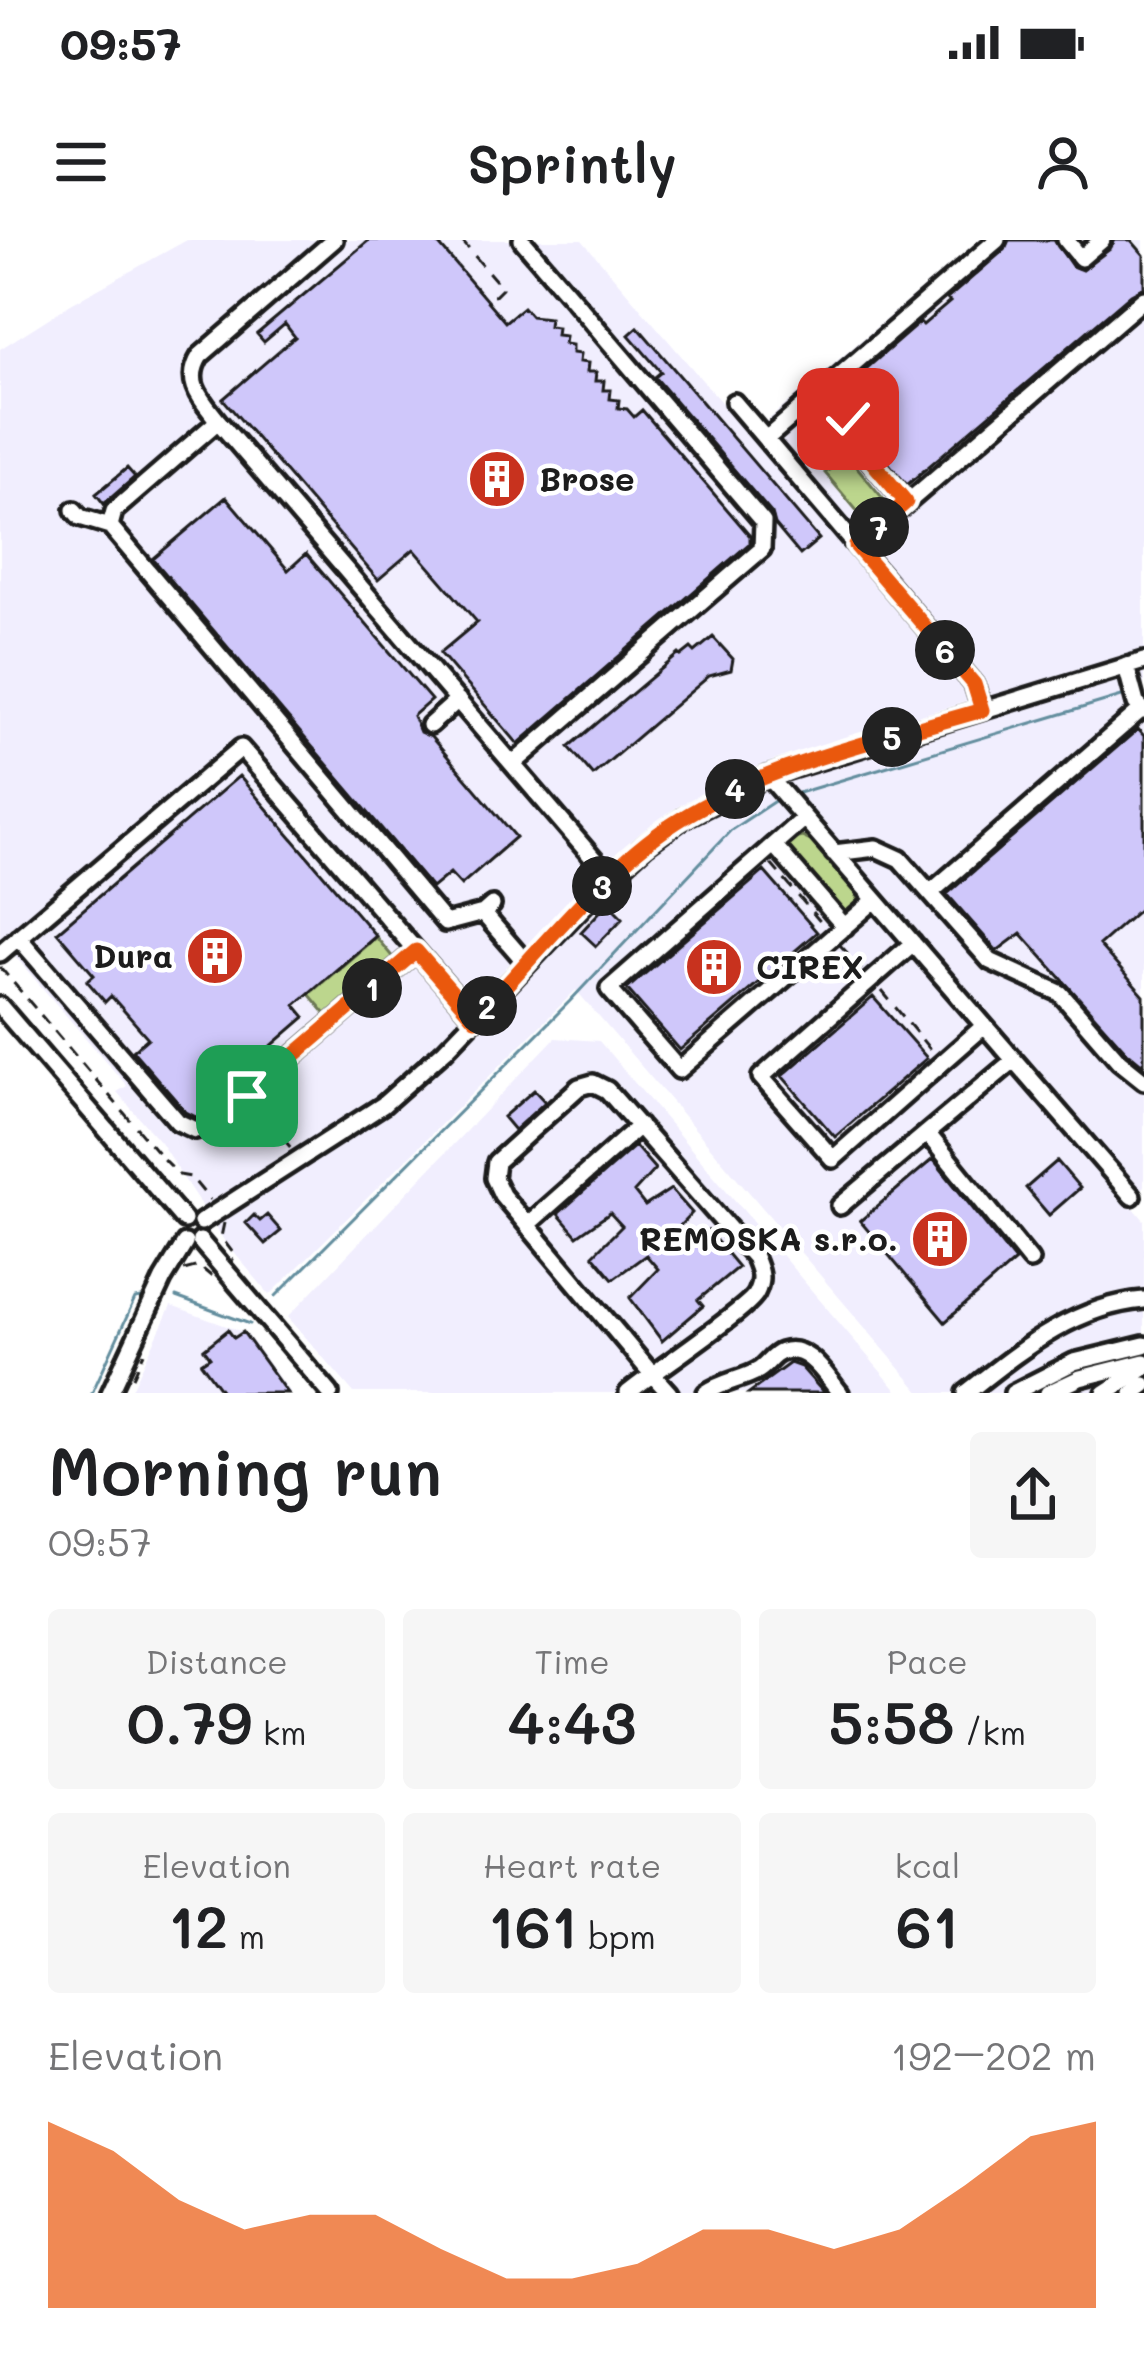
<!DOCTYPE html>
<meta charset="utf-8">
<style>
body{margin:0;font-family:Mali,sans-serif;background:#f6f6f6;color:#202124;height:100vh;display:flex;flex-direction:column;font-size:45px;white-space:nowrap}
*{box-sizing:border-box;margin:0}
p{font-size:39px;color:#757577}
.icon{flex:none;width:66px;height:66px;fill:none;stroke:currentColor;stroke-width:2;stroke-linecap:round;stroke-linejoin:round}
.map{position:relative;height:1153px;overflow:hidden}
.side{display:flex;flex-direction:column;background:#fff;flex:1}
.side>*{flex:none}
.pin{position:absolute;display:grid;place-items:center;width:102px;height:102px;color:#fff;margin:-51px;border-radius:24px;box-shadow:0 6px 18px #0006}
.km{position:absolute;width:60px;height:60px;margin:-30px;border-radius:50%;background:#222;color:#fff;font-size:33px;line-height:60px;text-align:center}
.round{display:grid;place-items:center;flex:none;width:126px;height:126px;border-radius:12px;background:#f6f6f6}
.head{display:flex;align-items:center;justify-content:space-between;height:204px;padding:0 48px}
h1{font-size:66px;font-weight:600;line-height:90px}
.metrics{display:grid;grid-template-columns:repeat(3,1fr);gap:18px;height:204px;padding:12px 48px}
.metrics div{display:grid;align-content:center;border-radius:12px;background:#f6f6f6;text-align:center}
.metrics b{font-size:60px;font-weight:600}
.metrics small{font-size:33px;font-weight:400}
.metrics p{font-size:33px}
.chart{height:336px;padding:24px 48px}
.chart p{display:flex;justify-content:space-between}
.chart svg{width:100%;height:216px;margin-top:12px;fill:#ea580c;opacity:.7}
.status{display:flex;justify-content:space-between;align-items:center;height:84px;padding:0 60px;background:#fff;direction:ltr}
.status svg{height:33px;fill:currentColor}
header{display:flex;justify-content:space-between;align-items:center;height:156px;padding:0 48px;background:#fff;font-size:54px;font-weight:600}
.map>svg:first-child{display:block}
.built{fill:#f1eefe}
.green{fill:#bcd68d;stroke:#6c7954;stroke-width:3}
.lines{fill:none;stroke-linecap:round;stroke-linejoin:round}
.stream{stroke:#638e9e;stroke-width:3}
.building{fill:#cfc7fa;stroke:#1c1c1c;stroke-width:3}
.minor-casing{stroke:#1c1c1c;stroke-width:24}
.path{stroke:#1c1c1c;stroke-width:3;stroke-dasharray:12 9;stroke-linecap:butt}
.minor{stroke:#fff;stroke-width:15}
.route-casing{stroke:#fff;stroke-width:24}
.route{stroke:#ea580c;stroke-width:15}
.labels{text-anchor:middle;stroke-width:9;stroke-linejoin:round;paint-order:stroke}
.poi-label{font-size:33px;font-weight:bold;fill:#1c1c1c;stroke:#fff;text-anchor:start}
</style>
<div class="status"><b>09:57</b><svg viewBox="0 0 49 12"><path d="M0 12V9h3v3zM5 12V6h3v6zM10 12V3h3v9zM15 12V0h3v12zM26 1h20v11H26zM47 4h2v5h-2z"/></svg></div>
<header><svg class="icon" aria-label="menu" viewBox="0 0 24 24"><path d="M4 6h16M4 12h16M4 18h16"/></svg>Sprintly<svg class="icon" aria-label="person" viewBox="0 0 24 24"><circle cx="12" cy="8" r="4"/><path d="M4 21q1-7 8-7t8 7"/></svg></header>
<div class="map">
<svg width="1144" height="1153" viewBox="0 0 1144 1153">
<rect width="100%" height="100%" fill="#fff"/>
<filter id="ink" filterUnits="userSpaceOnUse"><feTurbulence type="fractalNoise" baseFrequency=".00833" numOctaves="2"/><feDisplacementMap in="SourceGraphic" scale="24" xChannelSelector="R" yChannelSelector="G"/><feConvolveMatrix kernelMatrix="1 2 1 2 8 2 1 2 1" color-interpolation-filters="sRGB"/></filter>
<g filter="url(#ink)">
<path class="built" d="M187,0H582L726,168L738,158L762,185L979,0H1144V946L1128,961L1144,980V1153H921L576,750L270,1055L225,1002L160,902L117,852L127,846L0,699V109L71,64Z
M555,798L599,801L899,1153H354L288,1077Z
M171,1066L246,1093L290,1153H130Z"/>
<path class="green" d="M847,215L886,262L870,286L825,233Z
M802,597C825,605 853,636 858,660L847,677H842L783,609L789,600Z
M376,697L395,720L330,779L309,754Z"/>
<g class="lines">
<path class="stream" d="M795,554L1125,455
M276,1056L570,761L731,590L776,560
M176,1057L250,1084
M92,1153L135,1059L142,1058"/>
</g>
<path class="building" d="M369,0H435L505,82L523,67L531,76L549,78L548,86L557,87L556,95L565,96L564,104L572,105V113L580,114L579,122L588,123L587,132H596L595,141H604L603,150H611L610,159L619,160L618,168L627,169L634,177L642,170L750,296V303L518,504L440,413L477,382L414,309L378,340L223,159L295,97L285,84L264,102L257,94Z
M1009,0H1054L1072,26L1082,30L1110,9L1115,0H1131L1144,15V47L1131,54L907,245L874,206L885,197L844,148L920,82L923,85L950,62L947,59L1005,9Z
M638,87L819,299L800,315L775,285L772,274L655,137L661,132L629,95Z
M127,228L135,237L104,264L96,254Z
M226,257L288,330L306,314L431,460L413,476L420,492L431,497L516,597L461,645L450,633L432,648L153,319Z
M713,397L733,419L731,430L709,436L593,535L569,507L679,414L681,416L691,408L695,412Z
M1138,489L1144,496V665L1099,705L1144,756V826L1127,812L1021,693L997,711L947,654Z
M239,536L376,696L295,765L305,777L210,859L212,870L196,877L186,872L133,811L148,798L111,756L105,762L87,741L94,735L57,692Z
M764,631L817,692L680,810L627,749Z
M608,663L623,678L596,706L581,692Z
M873,757L927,818L835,897L782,836Z
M534,850L545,862L514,890L503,877Z
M635,906L655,929L634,952L645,966L671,949L692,973L671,995L685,1011L708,991L738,1027L698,1060L703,1066L662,1101L630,1058L658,1029L646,1015L613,1039L593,1015L622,986L610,973L577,996L558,974Z
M933,919L1015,1021L945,1082L860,981Z
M1057,921L1080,948L1049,975L1026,948Z
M254,975L260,981L267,975L281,991L265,1004L246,983Z
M228,1090L234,1098L243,1092L287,1153H223L201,1123L210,1117L204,1109Z
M790,1123L801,1127L824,1153H749Z"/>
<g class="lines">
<g class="minor-casing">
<path id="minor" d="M334,0L200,116C183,143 202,160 218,181L610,638
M1066,0L1081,18L1102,0
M815,156L906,262
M734,162L974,444L982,469
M766,199L997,0
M74,270L80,277L110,286L445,683L483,673
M110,286L114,271L218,181
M857,306L1144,59
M1126,426L1136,463L1144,471
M430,485L458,460
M513,524L762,309L763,282L522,0
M768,536L1132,956
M804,578L609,749L679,830L875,660
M774,605L845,687
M834,613L876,608L900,619L990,721L1060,753L1119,821L1144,841
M930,653L1142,469
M492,665L483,673L527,724
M18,697L178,882L195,890L214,884L416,711
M913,703L761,837L833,919L984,786
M0,713L241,508L475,779
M0,766L184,980
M927,893L1030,1020
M840,966L1014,820
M201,982L383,865L445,810L610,638L646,605L684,578L768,536L1144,421
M527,985L639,886
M200,1001L330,1153
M110,1153L163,1039L185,1003
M628,1153C649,1135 750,1068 756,1053C763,1039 760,1031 754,1017L607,850L593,843L579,847L496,922L494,938L502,955L651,1133L669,1153
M706,1153C723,1141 742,1140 759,1130C767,1125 772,1115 781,1112C808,1103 826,1136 840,1153
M966,1153C1020,1111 1073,1066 1144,1060
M1013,1153L1074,1122L1144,1105
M1048,1153L1080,1138L1144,1122
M1105,1153L1144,1128
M1133,1153L1144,1145"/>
</g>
<path class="path" d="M461,0L502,48L488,62
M818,182L846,215
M802,218L831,194
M771,624L823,685
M840,705L862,729
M0,727L165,921L179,935L191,937L210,960
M882,751L933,813
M255,866L292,909
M224,983L221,997L236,1017L232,1020
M184,1030L199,1026L211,1036
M133,1137L144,1113"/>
<use href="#minor" class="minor"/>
</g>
</g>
<g class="lines" filter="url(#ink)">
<g class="route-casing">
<path id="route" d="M247,856L416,711L475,779C532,719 597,637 664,590C758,525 875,502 982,470L974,444L856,306L906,262L841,185L848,179"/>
</g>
<use href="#route" class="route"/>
</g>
<defs>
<g id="building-disc" transform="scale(3)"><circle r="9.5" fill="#c8321e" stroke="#fff"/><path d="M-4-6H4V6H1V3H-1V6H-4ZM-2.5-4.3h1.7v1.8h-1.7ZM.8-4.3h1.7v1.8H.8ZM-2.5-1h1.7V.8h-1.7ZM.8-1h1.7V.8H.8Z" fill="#fff"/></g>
</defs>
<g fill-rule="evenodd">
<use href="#building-disc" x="497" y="239"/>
<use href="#building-disc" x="215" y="716"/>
<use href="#building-disc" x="714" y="727"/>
<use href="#building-disc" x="940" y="999"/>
</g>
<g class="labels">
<g class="poi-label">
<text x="539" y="251">Brose</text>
<text x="173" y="728" text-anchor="end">Dura</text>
<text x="756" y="739">CIREX</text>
<text x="898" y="1011" text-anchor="end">REMOSKA s.r.o.</text>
</g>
</g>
</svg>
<div class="pin" style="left:247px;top:856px;background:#1e9e55"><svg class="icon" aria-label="arrive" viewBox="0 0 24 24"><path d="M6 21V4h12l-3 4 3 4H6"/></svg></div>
<div class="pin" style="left:848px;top:179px;background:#d93025"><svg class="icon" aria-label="check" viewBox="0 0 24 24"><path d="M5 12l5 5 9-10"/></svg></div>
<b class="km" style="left:372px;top:748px">1</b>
<b class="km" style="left:487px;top:766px">2</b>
<b class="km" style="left:602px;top:646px">3</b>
<b class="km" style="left:735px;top:549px">4</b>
<b class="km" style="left:892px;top:497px">5</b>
<b class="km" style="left:945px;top:410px">6</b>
<b class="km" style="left:879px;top:287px">7</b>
</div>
<section class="side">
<div class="head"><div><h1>Morning run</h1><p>09:57</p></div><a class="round"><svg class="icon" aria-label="share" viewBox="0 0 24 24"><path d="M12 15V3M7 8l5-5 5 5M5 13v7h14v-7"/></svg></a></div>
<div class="metrics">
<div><p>Distance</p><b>0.79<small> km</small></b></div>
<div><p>Time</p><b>4:43</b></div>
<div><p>Pace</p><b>5:58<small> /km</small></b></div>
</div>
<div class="metrics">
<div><p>Elevation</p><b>12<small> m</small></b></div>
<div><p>Heart rate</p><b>161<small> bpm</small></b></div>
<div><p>kcal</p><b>61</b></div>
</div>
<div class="chart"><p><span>Elevation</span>192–202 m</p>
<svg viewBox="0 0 160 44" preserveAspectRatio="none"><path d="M0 44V6L10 12L20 22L30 28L40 25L50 25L60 32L70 38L80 38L90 35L100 28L110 28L120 32L130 28L140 19L150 9L160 6V44z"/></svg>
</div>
</section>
